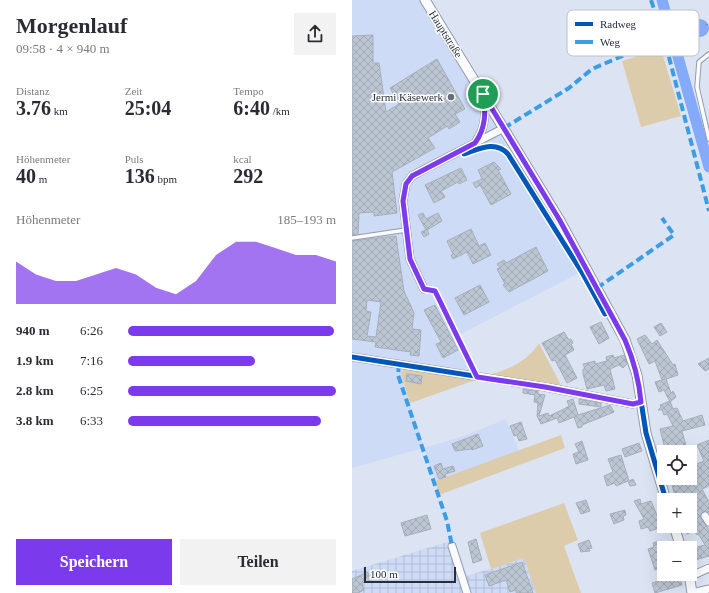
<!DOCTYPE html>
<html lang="de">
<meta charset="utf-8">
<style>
body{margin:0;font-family:Georgia,serif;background:#f2f2f3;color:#2b2b33;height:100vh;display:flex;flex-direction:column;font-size:15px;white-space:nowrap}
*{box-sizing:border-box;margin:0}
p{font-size:13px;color:#7c7c81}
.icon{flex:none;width:22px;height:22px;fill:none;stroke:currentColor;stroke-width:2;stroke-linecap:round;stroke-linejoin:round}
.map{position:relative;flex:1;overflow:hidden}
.panel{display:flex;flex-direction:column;background:#fff;width:352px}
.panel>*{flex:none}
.fabs{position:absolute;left:305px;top:445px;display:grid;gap:8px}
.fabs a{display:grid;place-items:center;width:40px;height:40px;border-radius:0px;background:#fff;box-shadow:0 4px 16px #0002;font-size:20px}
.scale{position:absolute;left:12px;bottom:10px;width:92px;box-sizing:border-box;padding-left:4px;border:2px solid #262e3c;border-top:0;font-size:11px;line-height:14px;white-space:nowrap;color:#262e3c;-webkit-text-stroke:3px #fff;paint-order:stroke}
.pin{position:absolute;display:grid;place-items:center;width:34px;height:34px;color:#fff;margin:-17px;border:2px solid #fff;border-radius:50%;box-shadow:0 1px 4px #0007}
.round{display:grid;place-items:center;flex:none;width:42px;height:42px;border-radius:0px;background:#f2f2f3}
.overview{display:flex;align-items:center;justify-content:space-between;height:68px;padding:0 16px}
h1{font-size:22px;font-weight:600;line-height:30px}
.stats{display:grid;grid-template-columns:repeat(3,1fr);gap:6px;height:68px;padding:4px 16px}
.stats div{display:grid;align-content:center}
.stats b{font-size:20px;font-weight:600}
.stats small{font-size:11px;font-weight:400}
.stats p{font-size:11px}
.chart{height:112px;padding:8px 16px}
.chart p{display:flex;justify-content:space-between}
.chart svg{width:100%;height:72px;margin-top:4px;fill:#7c3aed;opacity:.7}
.button{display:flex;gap:8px;margin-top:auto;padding:8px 16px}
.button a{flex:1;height:46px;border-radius:0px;background:#7c3aed;color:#fff;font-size:16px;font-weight:600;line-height:46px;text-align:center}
.button a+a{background:#f2f2f3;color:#2b2b33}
ul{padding:0 16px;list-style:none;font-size:13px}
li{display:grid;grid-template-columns:64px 48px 1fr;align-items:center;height:30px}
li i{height:10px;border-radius:5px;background:#7c3aed}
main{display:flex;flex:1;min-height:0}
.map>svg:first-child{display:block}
.built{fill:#cedbf6}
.industrial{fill:url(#industrial-grid)}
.green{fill:#ddccab}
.water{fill:url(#water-ripples)}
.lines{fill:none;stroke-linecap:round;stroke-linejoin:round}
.river{stroke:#84aaf9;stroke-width:11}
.building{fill:url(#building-cross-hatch);stroke:#a4afbb;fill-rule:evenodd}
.lane-casing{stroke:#959ba9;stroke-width:5.5}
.street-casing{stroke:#959ba9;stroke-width:9}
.secondary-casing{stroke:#959ba9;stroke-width:11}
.path{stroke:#d5d7dc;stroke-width:1;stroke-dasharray:1 3;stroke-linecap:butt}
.lane{stroke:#fafbfd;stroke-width:3.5}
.street{stroke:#fafbfd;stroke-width:7}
.secondary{stroke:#fafbfd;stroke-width:9}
.quiet{stroke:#3c9de2;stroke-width:4;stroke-dasharray:8 4;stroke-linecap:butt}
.cycleway-casing{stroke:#fff;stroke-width:8}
.cycleway{stroke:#0057b8;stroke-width:5}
.route-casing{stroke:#fff;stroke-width:8}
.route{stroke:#7c3aed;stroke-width:5}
.poi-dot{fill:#666e7c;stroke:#fff;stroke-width:1.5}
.labels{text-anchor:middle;stroke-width:3;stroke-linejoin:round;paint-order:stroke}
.street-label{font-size:11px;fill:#262e3c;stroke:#fff}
.poi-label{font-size:11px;fill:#262e3c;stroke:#fff;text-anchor:end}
.key{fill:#fff;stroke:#bec0c4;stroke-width:1}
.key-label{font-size:11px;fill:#262e3c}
</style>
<main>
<section class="panel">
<div class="overview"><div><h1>Morgenlauf</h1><p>09:58 · 4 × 940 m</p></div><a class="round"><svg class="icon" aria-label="share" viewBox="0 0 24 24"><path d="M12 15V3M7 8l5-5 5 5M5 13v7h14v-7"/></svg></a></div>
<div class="stats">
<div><p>Distanz</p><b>3.76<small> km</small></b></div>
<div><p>Zeit</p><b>25:04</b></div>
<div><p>Tempo</p><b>6:40<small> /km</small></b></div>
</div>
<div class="stats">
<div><p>Höhenmeter</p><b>40<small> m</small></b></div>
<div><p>Puls</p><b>136<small> bpm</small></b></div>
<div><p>kcal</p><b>292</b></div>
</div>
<div class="chart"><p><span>Höhenmeter</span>185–193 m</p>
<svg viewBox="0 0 160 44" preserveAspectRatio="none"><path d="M0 44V18L10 26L20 30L30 30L40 26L50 22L60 26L70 34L80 38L90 30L100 14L110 6L120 6L130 10L140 14L150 14L160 18V44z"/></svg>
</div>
<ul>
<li><b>940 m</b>6:26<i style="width:99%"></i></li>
<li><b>1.9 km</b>7:16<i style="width:61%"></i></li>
<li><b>2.8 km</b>6:25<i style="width:100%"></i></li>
<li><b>3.8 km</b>6:33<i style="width:93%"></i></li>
</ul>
<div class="button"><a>Speichern</a><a>Teilen</a></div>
</section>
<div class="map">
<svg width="357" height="593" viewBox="0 0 357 593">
<defs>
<pattern id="industrial-grid" width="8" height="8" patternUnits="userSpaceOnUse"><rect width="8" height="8" fill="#cedbf6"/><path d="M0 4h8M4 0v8" fill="none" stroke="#b1bcd4"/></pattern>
<pattern id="water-ripples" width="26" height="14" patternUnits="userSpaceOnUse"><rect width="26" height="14" fill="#84aaf9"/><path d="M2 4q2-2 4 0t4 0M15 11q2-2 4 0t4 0" fill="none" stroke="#6c8bcb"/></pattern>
<pattern id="building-cross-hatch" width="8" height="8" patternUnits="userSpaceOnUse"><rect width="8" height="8" fill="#bcc6d2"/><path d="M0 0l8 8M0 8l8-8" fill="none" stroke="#a1aab5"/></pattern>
</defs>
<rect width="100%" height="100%" fill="#dce4f4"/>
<path class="built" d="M0,0H68L144,124L159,155L231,271L107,335L129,380L126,379L58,403L72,448L109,437L154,419L167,451L83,481L72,448L0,468Z"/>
<path class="industrial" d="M102,540L115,576L172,558L184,593H0V571Z"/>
<path class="green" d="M309,49L329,116L289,127L270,61Z
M187,343L210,387L136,375C156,370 176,361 187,343Z
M55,367L126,379L58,403L49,373Z
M209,435L213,448L87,495L83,481Z
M212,503L226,540L212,546L229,593H184L172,558L139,569L128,533Z"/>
<path class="water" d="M339 28a9 9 0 1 1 18 0a9 9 0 1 1-18 0Z"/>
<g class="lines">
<path class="river" d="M310,0L357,167"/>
</g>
<path class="building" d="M21,35V63H27L34,112L47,104L38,88L85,59L113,109L103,114L108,122L97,129L95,126L76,138L83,148L40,172L45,213L22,216V212L7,213L6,234L0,235V36Z
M142,162L149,169L146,170L159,194L139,205L128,185L124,188L121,183L130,179L126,170Z
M109,168L115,180L107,184L106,182L89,191L93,197L82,203L73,185Z
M71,213L74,219L86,213L90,221L75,230L77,234L72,237L69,232L74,230L66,215Z
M119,229L127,246L133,243L139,255L121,264L115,252L101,259L99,255L101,254L95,241Z
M44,236L52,291L62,313L60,329L69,330L67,356L58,355L59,352L23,347L24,342L0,339V241ZM15,300L29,302L24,337L15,336L19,312L14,311Z
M184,247L196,271L157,292L151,285L153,284L145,269L148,268L145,264L152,260L154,263Z
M128,285L137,302L112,315L103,298Z
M83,305L106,350L91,358L84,344L89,342L72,310Z
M249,322L257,338L247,344L238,327Z
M309,323L315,332L308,336L302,327Z
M212,332L217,340L219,339L221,343L219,344L222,350L213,355L225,378L215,383L203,360L200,361L190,343Z
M293,335L300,344L305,340L321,365L323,364L326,375L314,379L319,393L321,391L324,397L318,402L312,390L307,392L303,382L313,379L310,380L303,361L297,364L285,339Z
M261,355L262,358L272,355L275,364L271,368L267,365L258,369L263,389L254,391L252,385L235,389L231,374V369H233L231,364L243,361V364L255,361L254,357Z
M357,358V369L353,371L346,364Z
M55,374L70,376L69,384L54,381Z
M171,389L186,391V394L193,395L187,416L196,413L197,416L210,410L217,406L215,401L221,399L226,415L258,405L262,412L230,425V427L226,428L222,417L207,423L205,418L189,424L185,416L186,403L182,402L183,395L171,393Z
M227,399L249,403V407L227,404Z
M318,401L321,409L325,408L331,421L350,415L353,425L330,431L335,449L323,452H310L309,446L312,445L308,429L321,426L315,414L312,415L310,410H306L309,407L308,405Z
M169,422L175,439L167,441L165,435L162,436L158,426Z
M126,434L131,446L120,450V449L103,451L100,444Z
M357,440V486L350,489L357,502V512H351L348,516L357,530V556L340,561L338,554L346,551L345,547L353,545L347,535L344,534V530L335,534L332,526H338V500H324L319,481L338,478V467L352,461L345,445Z
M230,441L236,460L224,464L221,454L227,452L223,444Z
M287,443L290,451L273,457L270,449Z
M269,455L277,481L281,479L284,485L278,486L276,481L264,486L263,483L255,486L252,476L261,472L256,459Z
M89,463L91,469L101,466L103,471L93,474L94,477L87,479L82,466Z
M288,499L289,504L299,501L310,527L298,531L296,527L289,529L287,521L292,519L282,501Z
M234,500L238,511L229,514L224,503Z
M273,510L274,515L271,516L272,520L262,524L258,514Z
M75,515L79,529L53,536L49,523Z
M124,539L130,560L121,563L116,542Z
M237,540L240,548L237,549L238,551L229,552L226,544Z
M306,541L312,555L308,558L311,567L303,570L296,549L302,547L301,543Z
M170,562L181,593H165L164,590L158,592L154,580L137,586L133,575Z
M16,572L18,581L10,583L12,590L6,593H0V579Z
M327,574L330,585L303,593L300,583Z"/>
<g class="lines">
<g class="lane-casing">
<path id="lane" d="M357,54L347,62L345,87L357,139
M0,238L54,230"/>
</g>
<g class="street-casing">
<path id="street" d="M124,141C133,129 134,113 132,98
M72,289L58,259L51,201L54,184L60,176L71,170L152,128
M0,357L193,387L281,404L289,402
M353,516L357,522
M100,546L115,593
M337,577L357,568
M340,593L357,589"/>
</g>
<g class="secondary-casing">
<path id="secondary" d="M73,0L207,219L273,340L285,375L294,433L314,500
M322,526L329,548
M337,574L340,593"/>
</g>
<path class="path" d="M79,290L83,291L121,369"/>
<use href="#lane" class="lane"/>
<use href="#street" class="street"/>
<use href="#secondary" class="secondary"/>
<path class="quiet" d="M299,0L312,38
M152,128L217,88L240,69L312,38L357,211
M245,288L322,235L310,218
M47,364L46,375L95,521L100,546"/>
<g class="cycleway-casing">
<path id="cycleway" d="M110,150L112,154C127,149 143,140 156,154L231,274L253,314L258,311L280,357L285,375L294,433L314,500
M0,357L193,387L281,404L289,402"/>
</g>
<use href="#cycleway" class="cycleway"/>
</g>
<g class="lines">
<g class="route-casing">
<path id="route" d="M131,94L207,219L273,340C282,361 287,380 289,402L281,404L193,387L125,377L83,291L72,289L58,259L51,201L54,184L60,176L123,143C134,128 134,112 131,94Z"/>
</g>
<use href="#route" class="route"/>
</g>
<circle class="poi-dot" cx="99" cy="97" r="4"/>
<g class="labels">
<g class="street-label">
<text transform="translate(94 34) rotate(58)" y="4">Hauptstraße</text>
</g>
<g class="poi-label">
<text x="91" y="101">Jermi Käsewerk</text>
</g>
</g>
<rect x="215" y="10" width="132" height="46" rx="6" class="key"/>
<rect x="223" y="22" width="18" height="4" fill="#0057b8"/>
<rect x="223" y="40" width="18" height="4" fill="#3c9de2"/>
<g class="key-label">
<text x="248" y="28">Radweg</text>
<text x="248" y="46">Weg</text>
</g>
</svg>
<div class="fabs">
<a><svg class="icon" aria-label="locate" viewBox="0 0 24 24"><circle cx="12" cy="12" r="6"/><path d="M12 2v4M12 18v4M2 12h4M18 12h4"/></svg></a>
<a>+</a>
<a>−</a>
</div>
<div class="scale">100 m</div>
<div class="pin" style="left:131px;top:94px;background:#1e9e55"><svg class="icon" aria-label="arrive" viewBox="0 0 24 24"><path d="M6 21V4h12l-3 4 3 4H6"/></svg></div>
</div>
</main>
